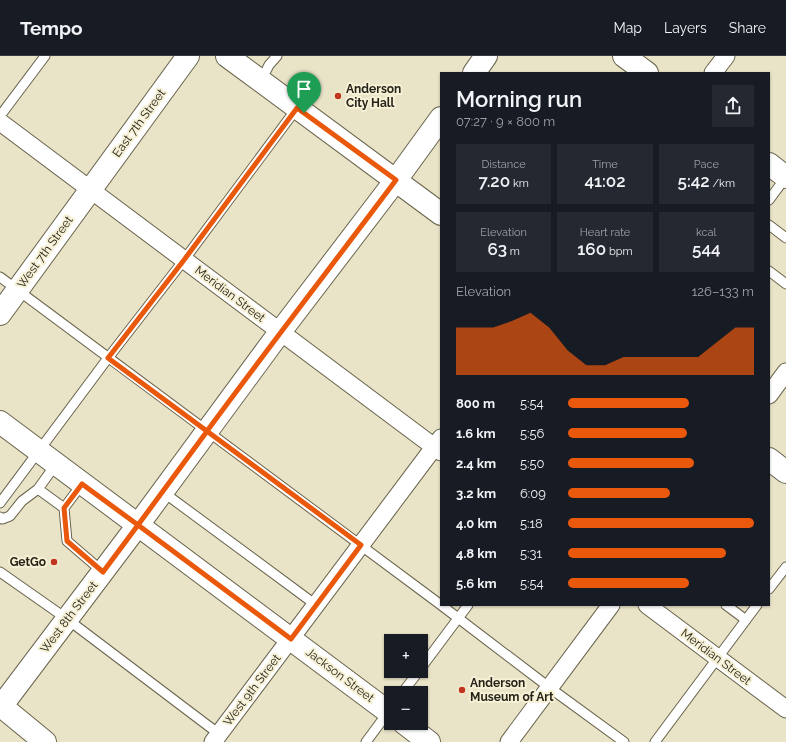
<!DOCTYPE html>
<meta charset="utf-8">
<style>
body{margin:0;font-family:Raleway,sans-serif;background:#242831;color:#f1f3f6;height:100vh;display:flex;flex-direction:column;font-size:15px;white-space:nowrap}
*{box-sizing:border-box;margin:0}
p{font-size:13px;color:#9ea1a6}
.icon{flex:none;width:22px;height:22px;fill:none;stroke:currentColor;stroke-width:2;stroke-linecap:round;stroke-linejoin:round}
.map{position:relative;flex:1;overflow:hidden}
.panel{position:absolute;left:440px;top:16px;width:330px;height:534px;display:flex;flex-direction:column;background:#171b24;border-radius:0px;box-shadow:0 1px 3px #0004}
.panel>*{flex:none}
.tools{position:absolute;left:384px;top:578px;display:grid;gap:8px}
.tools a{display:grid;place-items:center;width:44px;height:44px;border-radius:0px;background:#171b24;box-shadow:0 1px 3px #0004;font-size:20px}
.pin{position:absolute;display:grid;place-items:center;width:34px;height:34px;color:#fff;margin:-41px -17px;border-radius:50% 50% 50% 0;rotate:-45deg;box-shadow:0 0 4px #0007}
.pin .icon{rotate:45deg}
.round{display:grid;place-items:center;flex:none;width:42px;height:42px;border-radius:0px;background:#242831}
.summary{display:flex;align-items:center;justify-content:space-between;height:68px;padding:0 16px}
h1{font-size:22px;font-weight:600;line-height:30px}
.metrics{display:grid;grid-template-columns:repeat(3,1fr);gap:6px;height:68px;padding:4px 16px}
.metrics div{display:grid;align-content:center;border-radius:0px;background:#242831;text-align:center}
.metrics b{font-size:17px;font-weight:600}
.metrics small{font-size:11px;font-weight:400}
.metrics p{font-size:11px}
.chart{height:112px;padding:8px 16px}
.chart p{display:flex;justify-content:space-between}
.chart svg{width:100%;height:72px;margin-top:4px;fill:#ea580c;opacity:.7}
ul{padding:0 16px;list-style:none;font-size:13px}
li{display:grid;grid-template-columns:64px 48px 1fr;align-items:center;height:30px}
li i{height:10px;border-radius:5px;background:#ea580c}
header{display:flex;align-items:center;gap:24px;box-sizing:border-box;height:56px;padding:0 20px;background:#171b24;border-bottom:1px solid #363941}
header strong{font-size:19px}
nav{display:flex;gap:22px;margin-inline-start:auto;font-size:14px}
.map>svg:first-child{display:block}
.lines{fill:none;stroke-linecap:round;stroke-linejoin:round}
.lane-casing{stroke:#69644c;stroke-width:11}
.street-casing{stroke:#69644c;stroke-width:19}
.secondary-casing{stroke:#69644c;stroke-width:24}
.lane{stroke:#fff;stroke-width:9}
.street{stroke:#fff;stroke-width:17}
.secondary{stroke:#fff;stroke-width:22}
.route-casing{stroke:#fff;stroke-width:8}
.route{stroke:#ea580c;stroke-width:5}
.poi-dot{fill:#c0351d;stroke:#f6f0d5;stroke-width:1.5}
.labels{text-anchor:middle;stroke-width:4;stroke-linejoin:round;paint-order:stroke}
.poi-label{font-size:12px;font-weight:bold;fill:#26241a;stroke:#f6f0d5;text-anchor:start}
.street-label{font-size:12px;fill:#26241a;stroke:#f6f0d5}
</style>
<header>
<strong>Tempo</strong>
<nav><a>Map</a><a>Layers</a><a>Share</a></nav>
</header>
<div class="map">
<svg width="786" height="686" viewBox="0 0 786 686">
<rect width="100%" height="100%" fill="#e9e3c8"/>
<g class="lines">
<g class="lane-casing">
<path id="lane" d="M261,25L269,9L277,0
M0,60L45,0
M769,144L786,121
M769,169L786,182
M769,215L786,228
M0,221L441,549
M82,428L64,452L67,485L103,516
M38,433L64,452
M163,436L316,549
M0,447L108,302L184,204L297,52
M0,461L2,463L10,460L22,445L38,433L56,408
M0,516L67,563L219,678
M769,533L786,511
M441,549L550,632L624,686
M726,549L746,564
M421,612L468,549
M402,637L419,615
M366,686L389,655
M655,686L757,549"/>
</g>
<g class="street-casing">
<path id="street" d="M713,17L726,0
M0,66L441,396
M769,339L786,316
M647,549L786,653
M213,686L441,382
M509,686L611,549"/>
</g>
<g class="secondary-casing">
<path id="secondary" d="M227,0L441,158
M624,0L647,17
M474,17L486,0
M769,108L786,121
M0,258L188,0
M0,366L391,658
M769,403L786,416
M0,649L45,686
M0,652L138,469L280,276L396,124L441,62
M404,667L429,686"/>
</g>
<use href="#lane" class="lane"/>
<use href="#street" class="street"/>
<use href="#secondary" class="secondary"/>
</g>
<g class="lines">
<g class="route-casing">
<path id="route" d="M304,57L396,124C333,208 269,291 207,375L205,378L138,469L82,428L64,452L67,485L103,516L138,469L291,583L361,489L108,302L184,204L297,52L304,57"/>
</g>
<use href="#route" class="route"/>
</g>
<g class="poi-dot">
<circle cx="338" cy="40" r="4"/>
<circle cx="54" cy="506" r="4"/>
<circle cx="462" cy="634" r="4"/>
</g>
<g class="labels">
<g class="poi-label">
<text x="346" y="37">Anderson<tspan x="346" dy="14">City Hall</tspan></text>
<text x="46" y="510" text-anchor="end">GetGo</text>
<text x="470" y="631">Anderson<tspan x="470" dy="14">Museum of Art</tspan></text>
</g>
<g class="street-label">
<text transform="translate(139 67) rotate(-54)" y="4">East 7th Street</text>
<text transform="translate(45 196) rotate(-54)" y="4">West 7th Street</text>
<text transform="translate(230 238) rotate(37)" y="4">Meridian Street</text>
<text transform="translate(69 561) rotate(-53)" y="4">West 8th Street</text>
<text transform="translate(716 601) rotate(37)" y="4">Meridian Street</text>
<text transform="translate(340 619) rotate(37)" y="4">Jackson Street</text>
<text transform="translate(252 634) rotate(-53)" y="4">West 9th Street</text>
</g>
</g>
</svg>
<div class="tools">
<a>+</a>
<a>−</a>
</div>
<div class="pin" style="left:304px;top:57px;background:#1e9e55"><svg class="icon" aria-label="arrive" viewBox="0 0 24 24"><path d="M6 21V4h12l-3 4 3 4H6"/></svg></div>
<section class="panel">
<div class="summary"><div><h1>Morning run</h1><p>07:27 · 9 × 800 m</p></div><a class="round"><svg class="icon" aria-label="share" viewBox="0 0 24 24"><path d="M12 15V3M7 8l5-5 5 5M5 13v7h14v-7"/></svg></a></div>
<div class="metrics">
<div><p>Distance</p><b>7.20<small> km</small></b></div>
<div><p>Time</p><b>41:02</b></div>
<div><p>Pace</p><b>5:42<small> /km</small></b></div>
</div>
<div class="metrics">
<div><p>Elevation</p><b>63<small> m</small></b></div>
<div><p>Heart rate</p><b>160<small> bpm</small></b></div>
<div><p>kcal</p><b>544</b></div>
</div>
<div class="chart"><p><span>Elevation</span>126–133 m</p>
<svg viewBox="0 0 160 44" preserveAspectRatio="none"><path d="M0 44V15L10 15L20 15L30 11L40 6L50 15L60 29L70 38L80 38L90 33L100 33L110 33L120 33L130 33L140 24L150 15L160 15V44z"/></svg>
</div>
<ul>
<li><b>800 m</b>5:54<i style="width:65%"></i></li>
<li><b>1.6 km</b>5:56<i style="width:64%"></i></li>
<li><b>2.4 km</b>5:50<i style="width:68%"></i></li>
<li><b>3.2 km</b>6:09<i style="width:55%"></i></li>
<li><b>4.0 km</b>5:18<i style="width:100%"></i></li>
<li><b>4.8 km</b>5:31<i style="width:85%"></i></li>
<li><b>5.6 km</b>5:54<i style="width:65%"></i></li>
</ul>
</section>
</div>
